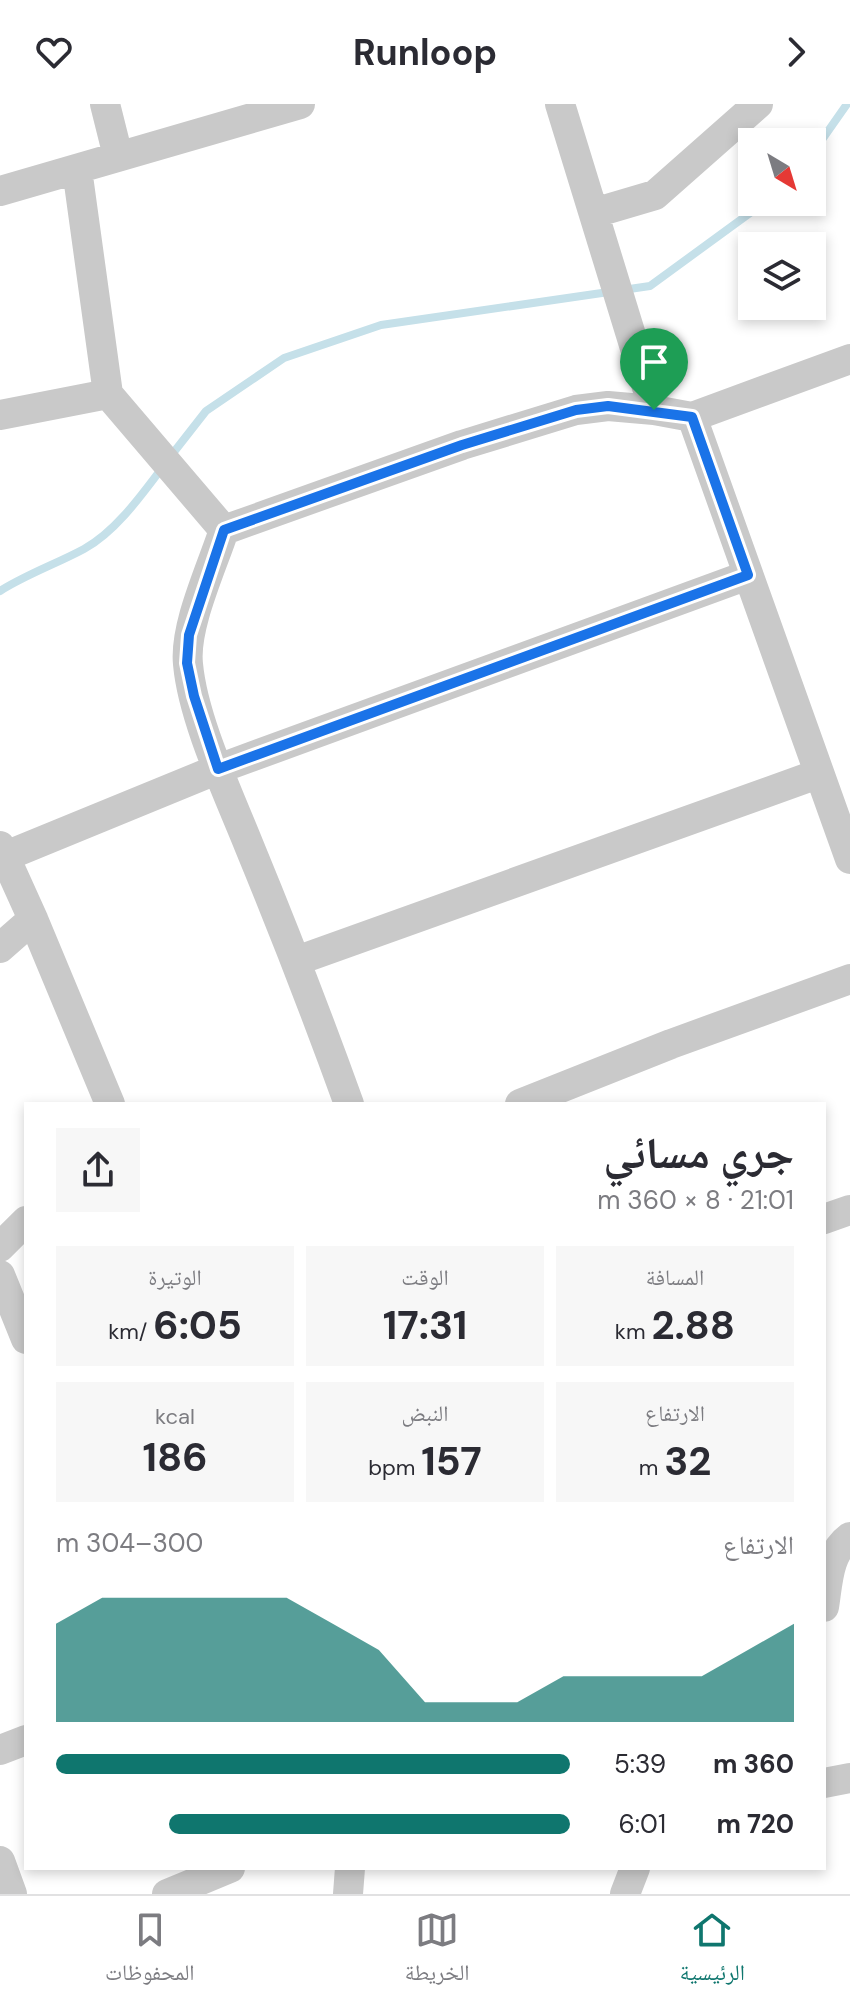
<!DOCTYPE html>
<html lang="ar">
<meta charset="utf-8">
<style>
body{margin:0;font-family:"DM Sans","Noto Naskh Arabic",sans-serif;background:#f7f7f7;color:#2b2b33;direction:rtl;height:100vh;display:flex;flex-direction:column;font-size:30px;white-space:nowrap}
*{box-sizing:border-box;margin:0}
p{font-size:26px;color:#7c7c81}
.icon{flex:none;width:44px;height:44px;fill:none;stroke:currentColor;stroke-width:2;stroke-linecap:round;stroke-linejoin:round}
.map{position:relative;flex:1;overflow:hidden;direction:ltr}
.panel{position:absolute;left:24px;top:998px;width:802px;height:768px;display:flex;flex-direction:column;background:#fff;border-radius:0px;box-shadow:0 4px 12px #0003;direction:rtl}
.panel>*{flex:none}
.needle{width:52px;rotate:142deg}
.fabs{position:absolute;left:738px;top:24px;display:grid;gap:16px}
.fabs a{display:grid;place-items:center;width:88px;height:88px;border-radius:0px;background:#fff;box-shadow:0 4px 12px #0003;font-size:40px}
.pin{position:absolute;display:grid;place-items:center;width:68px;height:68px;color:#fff;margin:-82px -34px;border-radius:50% 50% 50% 0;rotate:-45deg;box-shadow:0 0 8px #0007}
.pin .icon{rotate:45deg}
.round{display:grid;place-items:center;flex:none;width:84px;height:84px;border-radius:0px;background:#f7f7f7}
.headline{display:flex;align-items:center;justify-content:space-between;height:136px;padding:0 32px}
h1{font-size:44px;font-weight:700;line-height:60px}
.stats{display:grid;grid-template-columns:repeat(3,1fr);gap:12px;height:136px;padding:8px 32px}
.stats div{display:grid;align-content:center;border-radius:0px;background:#f7f7f7;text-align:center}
.stats b{font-size:40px;font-weight:700}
.stats small{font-size:22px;font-weight:400}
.stats p{font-size:22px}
.chart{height:224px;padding:16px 32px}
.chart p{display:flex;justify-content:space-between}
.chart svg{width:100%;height:144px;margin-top:8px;fill:#0f766e;opacity:.7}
ul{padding:0 32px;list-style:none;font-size:26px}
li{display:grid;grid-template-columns:128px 96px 1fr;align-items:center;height:60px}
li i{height:20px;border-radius:10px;background:#0f766e}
header{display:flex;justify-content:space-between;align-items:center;height:104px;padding:0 32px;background:#fff;font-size:36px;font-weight:700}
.tabs{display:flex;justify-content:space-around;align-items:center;height:112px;border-top:2px solid #e1e1e2;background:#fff;font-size:22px;color:#7c7c81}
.tabs a{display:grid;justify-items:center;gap:4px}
.tabs .selected{color:#0f766e}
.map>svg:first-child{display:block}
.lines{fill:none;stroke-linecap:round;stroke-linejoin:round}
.stream{stroke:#c5e0e9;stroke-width:8}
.minor{stroke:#c9c9c9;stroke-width:30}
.route-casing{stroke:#fff;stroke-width:16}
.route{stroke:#1a73e8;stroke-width:10}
</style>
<header><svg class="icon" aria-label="forward" viewBox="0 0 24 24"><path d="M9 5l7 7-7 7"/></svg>Runloop<svg class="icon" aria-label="heart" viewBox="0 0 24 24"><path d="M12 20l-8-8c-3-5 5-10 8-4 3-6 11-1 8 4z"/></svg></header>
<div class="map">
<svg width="850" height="1790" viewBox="0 0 850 1790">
<rect width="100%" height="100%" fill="#fff"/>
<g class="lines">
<path class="stream" d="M812,50L847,0
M170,353L206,307L284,254L381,221L650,182L765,98
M0,487C27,470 56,460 84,445C115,428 141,392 162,364"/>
<path class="minor" d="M105,0L118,52
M560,0L654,306
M77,65L108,290
M0,87L300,0
M594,109L655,91L758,0
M0,311L108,290L224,426
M692,313L850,255
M224,426L462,341L576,306L608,302L654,306L692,313L850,755
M224,426C212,463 184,522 188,560C193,616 229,691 250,744C285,829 318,914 349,1000
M0,742L33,815L110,1000
M6,752L218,665L748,471
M0,844L33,815
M296,857L818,670
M520,1000L671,940L850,875
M824,1115L850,1106
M0,1143L26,1117
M0,1171L26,1235
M824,1503C828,1478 828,1449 850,1433
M0,1646L26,1636
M824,1679L850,1674
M0,1757L12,1790
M167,1790L230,1764
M348,1790L350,1764
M625,1790L635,1764"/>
</g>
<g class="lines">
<g class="route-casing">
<path id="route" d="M608,302L692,313L748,471L218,665L194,592L187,559L189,531L224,426L462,341L576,306Z"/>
</g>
<use href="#route" class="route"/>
</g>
</svg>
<div class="fabs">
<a><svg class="needle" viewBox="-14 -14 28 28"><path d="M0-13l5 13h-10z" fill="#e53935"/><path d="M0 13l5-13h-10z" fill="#7c7c81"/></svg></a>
<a><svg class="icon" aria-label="layers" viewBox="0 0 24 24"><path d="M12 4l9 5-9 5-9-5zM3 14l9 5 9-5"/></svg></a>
</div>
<div class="pin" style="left:654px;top:306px;background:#1e9e55"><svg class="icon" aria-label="arrive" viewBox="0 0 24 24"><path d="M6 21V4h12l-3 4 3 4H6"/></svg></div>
<section class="panel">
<div class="headline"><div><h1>جري مسائي</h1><p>21:01 · 8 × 360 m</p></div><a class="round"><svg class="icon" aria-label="share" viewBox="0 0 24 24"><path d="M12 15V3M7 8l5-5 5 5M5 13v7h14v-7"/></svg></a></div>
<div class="stats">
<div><p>المسافة</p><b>2.88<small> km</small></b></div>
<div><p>الوقت</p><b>17:31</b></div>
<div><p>الوتيرة</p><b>6:05<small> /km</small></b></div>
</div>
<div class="stats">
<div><p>الارتفاع</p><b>32<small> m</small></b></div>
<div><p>النبض</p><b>157<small> bpm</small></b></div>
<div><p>kcal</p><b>186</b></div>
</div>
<div class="chart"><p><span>الارتفاع</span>300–304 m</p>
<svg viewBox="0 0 160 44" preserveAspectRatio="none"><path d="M0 44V14L10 6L20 6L30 6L40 6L50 6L60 14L70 22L80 38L90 38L100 38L110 30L120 30L130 30L140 30L150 22L160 14V44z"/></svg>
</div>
<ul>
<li><b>360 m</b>5:39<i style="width:100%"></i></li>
<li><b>720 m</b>6:01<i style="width:78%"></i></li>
</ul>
</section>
</div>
<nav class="tabs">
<a class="selected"><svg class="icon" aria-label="home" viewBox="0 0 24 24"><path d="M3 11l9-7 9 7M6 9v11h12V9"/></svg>الرئيسية</a>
<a><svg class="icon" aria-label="map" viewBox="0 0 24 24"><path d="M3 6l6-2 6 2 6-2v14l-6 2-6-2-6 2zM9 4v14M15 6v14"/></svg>الخريطة</a>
<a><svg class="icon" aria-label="saved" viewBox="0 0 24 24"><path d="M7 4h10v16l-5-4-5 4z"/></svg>المحفوظات</a>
</nav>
